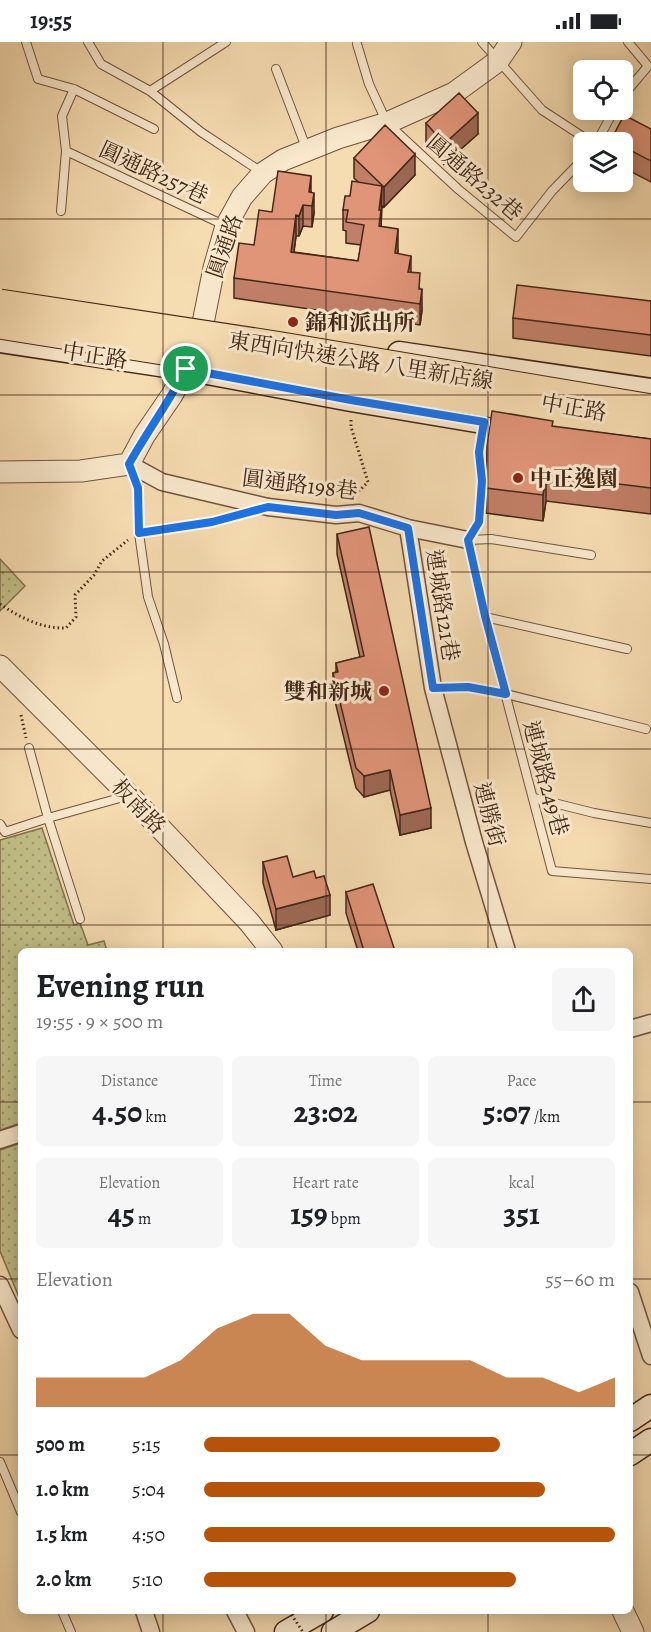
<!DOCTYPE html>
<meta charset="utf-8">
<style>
body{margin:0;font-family:Alegreya,"Noto Serif TC",serif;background:#f6f6f6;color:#202124;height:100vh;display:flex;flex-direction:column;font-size:22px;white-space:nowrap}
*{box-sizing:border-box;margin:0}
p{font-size:20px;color:#757577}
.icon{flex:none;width:33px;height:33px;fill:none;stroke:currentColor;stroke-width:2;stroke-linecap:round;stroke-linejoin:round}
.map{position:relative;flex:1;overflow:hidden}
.drawer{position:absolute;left:18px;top:906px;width:615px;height:666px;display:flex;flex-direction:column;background:#fff;border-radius:9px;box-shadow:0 3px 15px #0003}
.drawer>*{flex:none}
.fabs{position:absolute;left:573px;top:18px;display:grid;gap:12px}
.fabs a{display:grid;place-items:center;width:60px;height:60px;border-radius:9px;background:#fff;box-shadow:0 3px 15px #0003;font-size:30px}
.pin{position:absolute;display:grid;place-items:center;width:51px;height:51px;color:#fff;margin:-26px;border:3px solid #fff;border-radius:50%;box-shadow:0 2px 6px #0007}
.round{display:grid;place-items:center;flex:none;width:63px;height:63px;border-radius:9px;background:#f6f6f6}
.headline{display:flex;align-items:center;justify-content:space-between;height:102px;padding:0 18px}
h1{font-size:33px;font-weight:600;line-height:45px}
.metrics{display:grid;grid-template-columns:repeat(3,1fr);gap:9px;height:102px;padding:6px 18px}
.metrics div{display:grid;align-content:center;border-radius:9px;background:#f6f6f6;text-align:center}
.metrics b{font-size:30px;font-weight:600}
.metrics small{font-size:16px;font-weight:400}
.metrics p{font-size:16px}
.chart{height:168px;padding:12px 18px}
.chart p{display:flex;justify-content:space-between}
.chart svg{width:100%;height:108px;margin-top:6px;fill:#b45309;opacity:.7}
ul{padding:0 18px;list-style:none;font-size:20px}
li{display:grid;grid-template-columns:96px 72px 1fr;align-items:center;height:45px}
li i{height:15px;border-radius:8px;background:#b45309}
.status{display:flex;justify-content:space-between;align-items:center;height:42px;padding:0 30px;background:#fff;direction:ltr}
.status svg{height:16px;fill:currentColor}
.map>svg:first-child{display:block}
.park{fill:url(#park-dots);stroke:#827350;stroke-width:1.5}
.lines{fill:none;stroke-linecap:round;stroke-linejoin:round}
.service-casing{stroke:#70543e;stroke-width:10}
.minor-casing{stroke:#70543e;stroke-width:19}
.tertiary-casing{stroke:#70543e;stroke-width:23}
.secondary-casing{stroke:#432717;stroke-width:25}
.path{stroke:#432717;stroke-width:3;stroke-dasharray:1.5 3;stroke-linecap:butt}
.service{stroke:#f9e8cc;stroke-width:8}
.minor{stroke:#f9e8cc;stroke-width:16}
.tertiary{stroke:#f9e8cc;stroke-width:21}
.secondary{stroke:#f9e8cc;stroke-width:22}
.trunk-bridge-casing{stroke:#432717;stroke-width:29;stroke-linecap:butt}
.path-bridge{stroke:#432717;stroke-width:3;stroke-dasharray:1.5 3;stroke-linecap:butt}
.trunk-bridge{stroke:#f6dcb1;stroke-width:27}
.wall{fill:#c17f67;stroke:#432717;stroke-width:1.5}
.shaded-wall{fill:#9d6854;stroke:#432717;stroke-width:1.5}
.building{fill:#e09478;stroke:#432717;stroke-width:1.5}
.route-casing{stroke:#fff;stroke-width:12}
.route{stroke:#1a73e8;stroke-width:8}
.grid{fill:none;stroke:#432717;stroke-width:1.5;stroke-opacity:0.55}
.poi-dot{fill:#8f2418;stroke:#f9e8cc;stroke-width:2}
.labels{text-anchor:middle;stroke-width:6;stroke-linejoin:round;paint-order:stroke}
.street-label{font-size:22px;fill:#432717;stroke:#f9e8cc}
.poi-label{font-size:22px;font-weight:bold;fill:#432717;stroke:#f9e8cc;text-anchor:start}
</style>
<div class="status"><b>19:55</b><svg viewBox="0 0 49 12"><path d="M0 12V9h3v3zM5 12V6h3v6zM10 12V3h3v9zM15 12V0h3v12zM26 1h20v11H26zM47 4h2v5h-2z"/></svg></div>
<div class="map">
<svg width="651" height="1590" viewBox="0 0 651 1590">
<defs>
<pattern id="park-dots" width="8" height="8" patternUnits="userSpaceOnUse" patternTransform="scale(1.5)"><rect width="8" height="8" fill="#c2bf88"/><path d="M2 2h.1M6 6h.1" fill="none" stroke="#9f9b6e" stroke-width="1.8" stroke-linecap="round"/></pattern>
</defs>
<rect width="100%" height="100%" fill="#f6dcb1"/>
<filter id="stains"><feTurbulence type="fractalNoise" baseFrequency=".00333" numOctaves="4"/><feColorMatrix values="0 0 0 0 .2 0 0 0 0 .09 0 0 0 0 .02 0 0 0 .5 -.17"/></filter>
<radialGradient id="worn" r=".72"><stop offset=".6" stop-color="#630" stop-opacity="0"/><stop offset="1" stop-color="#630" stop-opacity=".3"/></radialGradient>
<path class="park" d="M0,517L25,544L0,569Z
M42,786L74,883L80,881L88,903L104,899L107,909H21V1081L0,1088V798Z
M21,1101V1260L0,1209V1108Z"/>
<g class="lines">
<g class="service-casing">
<path id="service" d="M26,0L38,37L74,47L154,87
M88,0L101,22L150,49L201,90L263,131
M482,0L542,68L591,100
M357,2L369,42L387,81L458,147L516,195L552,149L584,116
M276,27L307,108
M150,49L226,0
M622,55L648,24L628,0
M597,100L614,68
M66,109L226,184
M61,169L66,109L62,74L74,47
M484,381L479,410L482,439L479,480L468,498L485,575L552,829L651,837
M129,423L138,446L139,491L148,555L164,602L177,656
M468,498L491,497L591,513
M485,575L627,607
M433,646L468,645L506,652L646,687
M29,706L48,776L80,877
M534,756L594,771L651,781
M0,782L5,790L48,776L127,754
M0,1420L21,1470
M62,1569L71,1590"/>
</g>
<g class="minor-casing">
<path id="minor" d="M129,422L162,440L268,465L336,473L359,471L408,486L468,498
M408,486L433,646L474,800L507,909
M630,987L651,981
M0,1098L21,1091
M0,1243L21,1288
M630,1250L651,1314
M144,1569L151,1590
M235,1569L246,1590"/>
</g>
<g class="tertiary-casing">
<path id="tertiary" d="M0,430L81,429L129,422L144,394L172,353L186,327L203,281L214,226L226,184L242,155L263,131L283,118L338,96L387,81L454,51L498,19L511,0
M0,624L129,753L249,880L272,909
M623,1569L633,1590"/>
</g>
<g class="secondary-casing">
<path id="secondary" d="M0,299L186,327L351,358L519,386
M399,311L651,348
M630,1378L651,1364
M630,1412L651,1398
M286,1590L322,1569
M333,1590L368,1569"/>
</g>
<path class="path" d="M351,378V385L368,440L354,454
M151,489L212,480L233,475
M0,562C19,575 42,587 66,586L76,575L75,553L94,533L102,519L128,498
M21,673L26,696"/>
<use href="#service" class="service"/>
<use href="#minor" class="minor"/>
<use href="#tertiary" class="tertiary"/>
<use href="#secondary" class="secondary"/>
<g class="trunk-bridge-casing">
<path id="trunk-bridge" d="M0,261L282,304L651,366
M0,283L651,387"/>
</g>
<path class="path-bridge" d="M289,1569L303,1590"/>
<use href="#trunk-bridge" class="trunk-bridge"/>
</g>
<path class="wall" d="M426,81L478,92L444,122L426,102Z
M651,87V140L622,125V100H611V98Z
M354,116L415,133L384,165L382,164L381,185L398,208V212L411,230L420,247L422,268L420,283L234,256V236L254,203L272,170L311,150L314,171L312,185L303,184L299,194H296L294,210L358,219L361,203L346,201V189L343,188V168L358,140L354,136Z
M651,259V314L513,296V276Z
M553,385L651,397V472L546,459L543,479L486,471V446Z
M337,492L431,786L400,793L390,748L364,755L356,746L333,651V631L336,630V621L360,615L337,512Z
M263,820L293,835L316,836L330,873L276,888L263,841Z
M346,850L395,909H358L346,871Z"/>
<path class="shaded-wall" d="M478,71V92L444,122V102Z
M415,112V133L384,165V145Z
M311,134V154L309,150Z
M382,144L381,189L379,205V168Z
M314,151V171L312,185V164Z
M303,163V184L299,194V174Z
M296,173V194L291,230V210Z
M398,187V208L395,232V211Z
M411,214V234L408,230Z
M422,247V268L420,283V262Z
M546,433V459L543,479V453Z
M390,728V748L364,755V734Z
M431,766V786L400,793V773Z
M330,853V873L276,888V867Z"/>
<path class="building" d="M459,51L478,71L444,102L426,81Z
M624,73L651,87V119L622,104V100H616L611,98Z
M385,83L415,112L384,145L354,116Z
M278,129L311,134L309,150L314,151L312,164L303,163L299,174L296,173L291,210L358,219L364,183L346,180L348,168H343L345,154H350L352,139L382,144L379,168H381L379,184L398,187L395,211L411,214L408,230L420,231L419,247H422L420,262L234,236L239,201L254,203L259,168L272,170Z
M517,243L651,259V293L513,276Z
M492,369L553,379L552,384L651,397V446L546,433L543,453L486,446L487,403Z
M369,485L431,766L400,773L390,728L364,734L356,726L333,631L338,630L336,621L364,614L337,492Z
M287,814L293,835L314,829L316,836L324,834L330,853L276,867L263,820Z
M373,842L395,909H364L346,850Z"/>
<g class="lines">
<g class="route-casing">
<path id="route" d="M186,327L351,358L484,380L479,410L482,439L479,480L468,498L485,574L506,652L468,645L433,646L408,486L359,471L336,473L268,465L212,480L139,491L138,446L129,422C147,390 169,360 186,327Z"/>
</g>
<use href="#route" class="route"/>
</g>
<path class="grid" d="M163,0V909M326,0V909M488,0V909M0,177H651M0,353H651M0,530H651M0,707H651M0,883H651M0,1060H21M630,1060H651M0,1237H21M630,1237H651M0,1413H21M630,1413H651M163,1569V1590M326,1569V1590M488,1569V1590"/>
<g class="poi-dot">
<circle cx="293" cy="280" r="6"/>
<circle cx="518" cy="436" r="6"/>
<circle cx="384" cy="649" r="6"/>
</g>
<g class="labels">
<g class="street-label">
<text transform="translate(154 130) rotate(25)" y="8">圓通路257巷</text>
<text transform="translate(475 135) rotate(41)" y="8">圓通路232巷</text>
<text transform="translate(224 204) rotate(-71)" y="8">圓通路</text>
<text transform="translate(95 313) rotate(9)" y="8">中正路</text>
<text transform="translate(361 318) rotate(9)" y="8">東西向快速公路 八里新店線</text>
<text transform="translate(574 365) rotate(10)" y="8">中正路</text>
<text transform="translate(300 442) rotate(7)" y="8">圓通路198巷</text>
<text transform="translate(443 563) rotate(81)" y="8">連城路121巷</text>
<text transform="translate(546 736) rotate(75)" y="8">連城路249巷</text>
<text transform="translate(139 764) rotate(46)" y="8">板南路</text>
<text transform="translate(490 772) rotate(75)" y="8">連勝街</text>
</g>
<g class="poi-label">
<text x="305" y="288">錦和派出所</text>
<text x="530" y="444">中正逸園</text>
<text x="372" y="657" text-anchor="end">雙和新城</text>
</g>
</g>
<rect width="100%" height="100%" filter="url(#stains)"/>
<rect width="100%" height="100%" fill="url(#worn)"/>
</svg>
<div class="fabs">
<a><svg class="icon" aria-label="locate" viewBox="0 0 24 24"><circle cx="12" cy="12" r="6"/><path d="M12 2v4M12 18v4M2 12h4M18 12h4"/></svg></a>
<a><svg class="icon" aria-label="layers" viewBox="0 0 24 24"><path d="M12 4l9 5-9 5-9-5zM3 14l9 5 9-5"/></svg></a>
</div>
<div class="pin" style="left:186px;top:327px;background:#1e9e55"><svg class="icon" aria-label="arrive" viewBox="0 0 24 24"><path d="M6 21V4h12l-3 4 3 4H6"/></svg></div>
<section class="drawer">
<div class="headline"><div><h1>Evening run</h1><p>19:55 · 9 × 500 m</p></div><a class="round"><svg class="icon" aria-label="share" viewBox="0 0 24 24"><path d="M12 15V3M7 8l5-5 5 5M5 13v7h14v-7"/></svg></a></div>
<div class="metrics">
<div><p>Distance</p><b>4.50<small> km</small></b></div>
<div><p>Time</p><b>23:02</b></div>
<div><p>Pace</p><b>5:07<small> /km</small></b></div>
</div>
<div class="metrics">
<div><p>Elevation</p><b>45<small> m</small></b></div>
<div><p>Heart rate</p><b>159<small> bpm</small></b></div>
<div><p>kcal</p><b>351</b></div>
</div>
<div class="chart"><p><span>Elevation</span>55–60 m</p>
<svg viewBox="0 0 160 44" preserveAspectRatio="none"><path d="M0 44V32L10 32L20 32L30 32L40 25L50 12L60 6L70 6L80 19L90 25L100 25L110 25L120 25L130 32L140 32L150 38L160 32V44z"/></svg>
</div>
<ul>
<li><b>500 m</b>5:15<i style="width:72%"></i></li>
<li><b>1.0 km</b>5:04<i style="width:83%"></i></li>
<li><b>1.5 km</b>4:50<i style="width:100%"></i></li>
<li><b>2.0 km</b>5:10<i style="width:76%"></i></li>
</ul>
</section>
</div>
